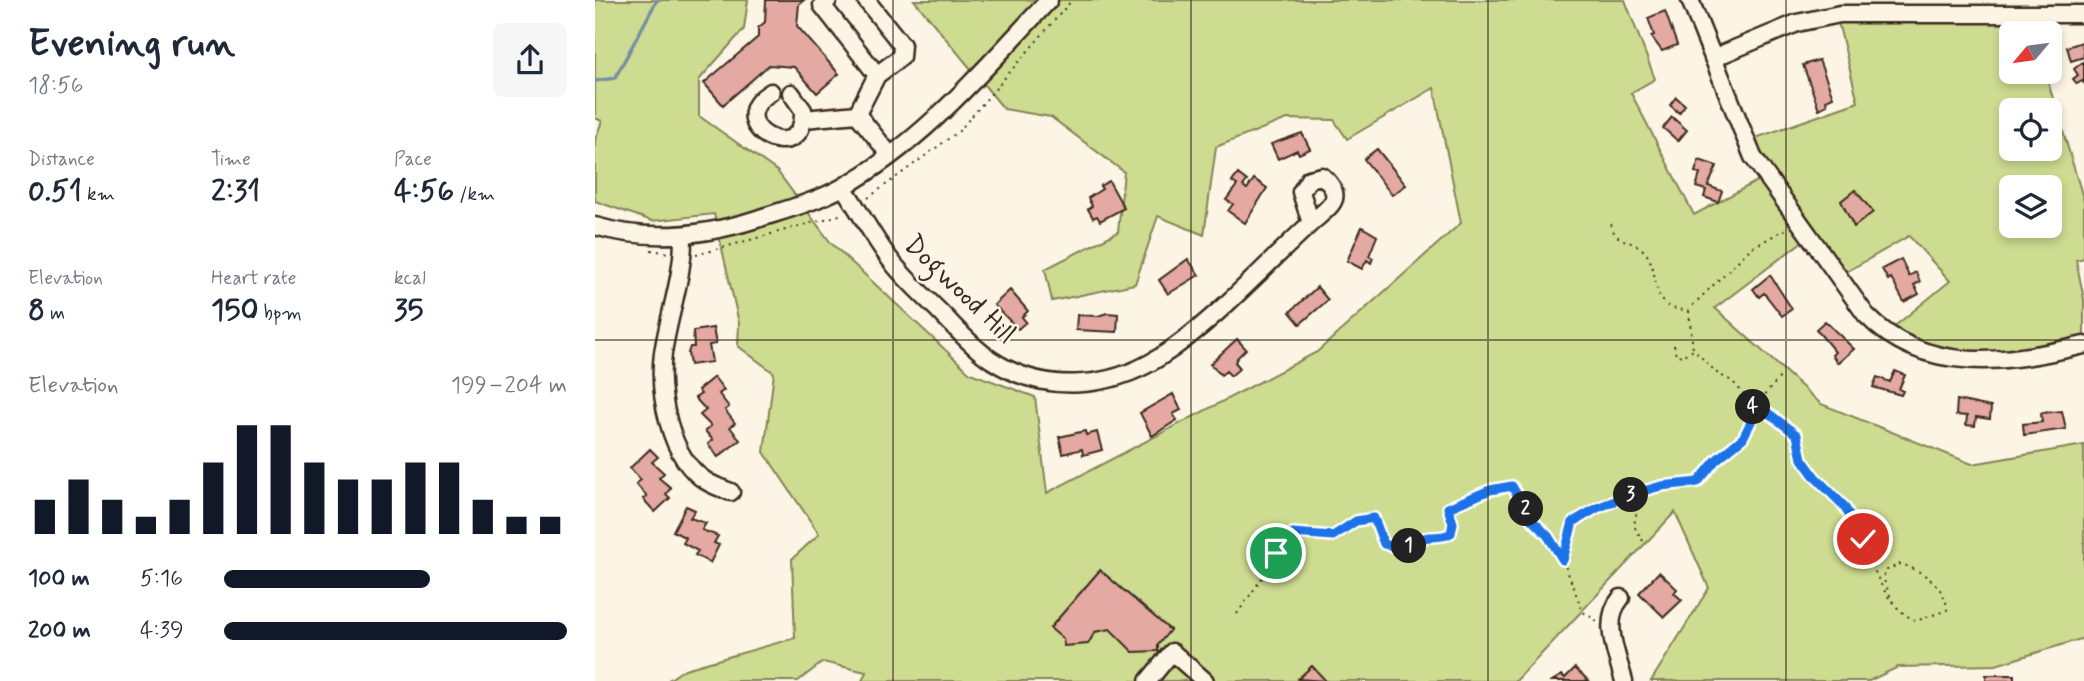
<!DOCTYPE html>
<meta charset="utf-8">
<style>
body{margin:0;font-family:Mynerve,sans-serif;background:#f6f6f7;color:#1f2937;height:100vh;display:flex;flex-direction:column;font-size:26px;white-space:nowrap}
*{box-sizing:border-box;margin:0}
p{font-size:23px;color:#747a83}
.icon{flex:none;width:38px;height:38px;fill:none;stroke:currentColor;stroke-width:2;stroke-linecap:round;stroke-linejoin:round}
.map{position:relative;flex:1;overflow:hidden}
.drawer{display:flex;flex-direction:column;background:#fff;width:595px}
.drawer>*{flex:none}
.needle{width:46px;rotate:241deg}
.tools{position:absolute;left:1404px;top:21px;display:grid;gap:14px}
.tools a{display:grid;place-items:center;width:63px;height:63px;border-radius:10px;background:#fff;box-shadow:0 4px 10px #0003;font-size:35px}
.pin{position:absolute;display:grid;place-items:center;width:60px;height:60px;color:#fff;margin:-30px;border:4px solid #fff;border-radius:50%;box-shadow:0 2px 7px #0007}
.km{position:absolute;width:35px;height:35px;margin:-18px;border-radius:50%;background:#222;color:#fff;font-size:19px;line-height:35px;text-align:center}
.round{display:grid;place-items:center;flex:none;width:74px;height:74px;border-radius:10px;background:#f6f6f7}
.summary{display:flex;align-items:center;justify-content:space-between;height:119px;padding:0 28px}
h1{font-size:38px;font-weight:700;line-height:52px}
.stats{display:grid;grid-template-columns:repeat(3,1fr);gap:10px;height:119px;padding:7px 28px}
.stats div{display:grid;align-content:center}
.stats b{font-size:30px;font-weight:700}
.stats small{font-size:19px;font-weight:400}
.stats p{font-size:19px}
.chart{height:196px;padding:14px 28px}
.chart p{display:flex;justify-content:space-between}
.chart svg{width:100%;height:126px;margin-top:7px;stroke:#111827;stroke-width:6}
ul{padding:0 28px;list-style:none;font-size:23px}
li{display:grid;grid-template-columns:112px 84px 1fr;align-items:center;height:52px}
li i{height:18px;border-radius:9px;background:#111827}
main{display:flex;flex:1;min-height:0}
.map>svg:first-child{display:block}
.green{fill:#cddc90;stroke:#848357;stroke-width:2;fill-rule:evenodd}
.lines{fill:none;stroke-linecap:round;stroke-linejoin:round}
.stream{stroke:#768fa3;stroke-width:3.5}
.building{fill:#e3a9a2;stroke:#3b2a1e;stroke-width:2}
.minor-casing{stroke:#3b2a1e;stroke-width:21}
.path{stroke:#3b2a1e;stroke-width:2;stroke-dasharray:2 5;stroke-linecap:butt}
.minor{stroke:#fcf5e5;stroke-width:16}
.route-casing{stroke:#fff;stroke-width:14}
.route{stroke:#1a73e8;stroke-width:9}
.grid{fill:none;stroke:#3b2a1e;stroke-width:2;stroke-opacity:0.55}
.labels{text-anchor:middle;stroke-width:5;stroke-linejoin:round;paint-order:stroke}
.street-label{font-size:28px;fill:#3b2a1e;stroke:#fcf5e5}
</style>
<main>
<section class="drawer">
<div class="summary"><div><h1>Evening run</h1><p>18:56</p></div><a class="round"><svg class="icon" aria-label="share" viewBox="0 0 24 24"><path d="M12 15V3M7 8l5-5 5 5M5 13v7h14v-7"/></svg></a></div>
<div class="stats">
<div><p>Distance</p><b>0.51<small> km</small></b></div>
<div><p>Time</p><b>2:31</b></div>
<div><p>Pace</p><b>4:56<small> /km</small></b></div>
</div>
<div class="stats">
<div><p>Elevation</p><b>8<small> m</small></b></div>
<div><p>Heart rate</p><b>150<small> bpm</small></b></div>
<div><p>kcal</p><b>35</b></div>
</div>
<div class="chart"><p><span>Elevation</span>199–204 m</p>
<svg viewBox="0 0 160 44" preserveAspectRatio="none"><path d="M5 44V32M15 44V25M25 44V32M35 44V38M45 44V32M55 44V19M65 44V6M75 44V6M85 44V19M95 44V25M105 44V25M115 44V19M125 44V19M135 44V32M145 44V38M155 44V38"/></svg>
</div>
<ul>
<li><b>100 m</b>5:16<i style="width:60%"></i></li>
<li><b>200 m</b>4:39<i style="width:100%"></i></li>
</ul>
</section>
<div class="map">
<svg width="1489" height="681" viewBox="0 0 1489 681">
<rect width="100%" height="100%" fill="#fcf5e5"/>
<filter id="ink" filterUnits="userSpaceOnUse"><feTurbulence type="fractalNoise" baseFrequency=".0143" numOctaves="2"/><feDisplacementMap in="SourceGraphic" scale="14" xChannelSelector="R" yChannelSelector="G"/><feConvolveMatrix kernelMatrix="1 2 1 2 8 2 1 2 1" color-interpolation-filters="sRGB"/></filter>
<g filter="url(#ink)">
<path class="green" d="M0,0H153L149,29L104,80V116L182,171L236,243L375,373L440,397L452,493L722,352L866,223L839,88L752,139L739,120L692,119L621,147L609,235L563,216L540,284L457,301L450,269L523,232L529,172L456,117L409,109L319,0H1030L1060,79L1036,93L1099,215L1168,178L1152,141L1263,102L1240,10L1431,8L1439,33H1416V72H1450L1489,201V258L1481,260L1489,299V343L1394,357L1324,345L1295,330L1355,281L1314,236L1246,275L1216,235L1120,308L1226,404L1377,464L1489,445V638L1401,665L1303,667L1274,681H1056L1114,588L1080,512L921,681H267L271,672L228,662L203,681H72L90,669L200,638L197,559L224,534L169,452L179,373L143,346L144,323L119,214L57,221L0,201V140L7,121L0,118ZM1416,110H1454V149H1416ZM1416,187H1454V226H1416Z"/>
<g class="lines">
<path class="stream" d="M0,81L20,78L62,0"/>
</g>
<path class="building" d="M171,0H209L204,4L202,26L244,74L222,93L199,67L174,65L128,105L109,83L163,37V28L170,22Z
M1070,11L1082,45L1067,51L1056,36L1059,35L1053,18Z
M1487,42L1489,57L1476,61L1472,47Z
M1224,60L1238,97L1231,100L1232,105L1224,109L1208,65Z
M1489,61V83L1487,81L1482,84L1478,79L1483,75L1479,69Z
M1081,97L1090,105L1084,113L1075,105Z
M1077,117L1092,130L1083,141L1068,128Z
M707,133L715,149L704,154L702,150L683,159L676,144Z
M782,149L811,185L797,195L769,159Z
M1104,160L1122,166L1113,186L1127,191L1123,202L1109,197L1111,190L1101,187L1105,174L1100,172Z
M643,174L652,181L648,186L652,189L659,179L672,188L650,223L633,211L638,204L631,200L642,185L637,182Z
M514,181L529,208L505,221L502,216L498,218L493,209L497,206L493,198L507,189L505,186Z
M1260,190L1278,212L1259,227L1246,201Z
M767,227L782,236L774,256L778,258L776,263L772,260L767,269L752,261Z
M593,259L604,275L573,294L564,280Z
M1306,259L1314,276L1321,272L1325,282L1319,285L1324,294L1309,302L1296,278L1293,280L1287,269Z
M1175,275L1197,309L1187,316L1169,293L1164,297L1158,289Z
M722,287L733,300L705,324L695,312Z
M415,290L433,311L427,317L431,322L423,329L399,305Z
M512,313L523,314L522,332L481,330L482,315L503,316Z
M1230,321L1259,349L1243,363L1237,355L1240,352L1221,329Z
M118,328L121,344L114,345L117,362L95,365L93,353L95,347H99L98,331Z
M642,339L651,349L642,358L640,362L645,368L636,376L631,371L626,375L615,364Z
M1300,371L1310,375L1304,389L1308,391L1306,395L1278,387L1282,377L1295,382Z
M119,377L129,390L124,394L134,407L130,410L140,423L135,427L145,440L123,457L113,444L118,440L110,431L116,426L105,415L111,410L100,398L106,394L103,390Z
M578,394L586,410L578,414L582,420L557,436L545,413Z
M1362,400L1396,407L1395,419L1381,417L1380,426L1371,425L1372,416L1361,415Z
M1467,411L1471,429L1429,435L1428,424L1447,422L1446,413Z
M490,431L491,435L502,432L507,450L488,455L487,449L468,454L464,437Z
M55,449L63,457L57,462L69,473L64,478L76,488L71,494L75,498L60,512L48,499L52,496L41,484L46,480L35,468Z
M91,506L100,510L95,518L111,523L107,530L123,536L119,543L124,545L115,563L100,555L103,551L88,543L91,538L78,531Z
M505,570L575,630L563,645V651L538,652L515,629L500,632L493,644L469,646L468,639L455,628Z
M1064,572L1082,589L1079,593L1087,600L1069,617L1044,593Z
M717,666L731,681L703,679Z
M980,668L994,681H957L967,675L970,678Z
M1391,675H1419V681H1391Z"/>
<g class="lines">
<g class="minor-casing">
<path id="minor" d="M233,0L227,5L282,75
M271,0L307,45L306,57L282,75L262,114L295,155
M1095,0L1158,157L1271,315C1330,376 1414,363 1489,345
M1118,58L1202,23L1245,14H1489
M176,92C122,124 211,172 208,110L196,93
M209,119L262,114
M727,176C752,198 735,206 716,223L706,192L714,179Z
M248,187C265,211 278,238 297,262C311,280 329,296 345,312C361,328 376,346 395,359C447,394 513,390 565,357C619,322 668,267 716,223
M0,226C54,242 109,236 162,219C190,210 220,202 246,188C329,142 390,68 454,0
M88,235C89,275 74,313 68,353C63,392 74,458 111,481C119,486 128,489 136,492
M1026,598C1006,621 1022,654 1029,681
M553,681L577,652L610,681"/>
</g>
<path class="path" d="M273,198L364,131L477,0
M1016,224C1020,244 1035,238 1048,250C1069,271 1049,310 1093,310L1156,248L1193,228
M56,250L75,253
M101,255L248,214
M1094,311L1098,350
M1079,345L1081,356L1087,355
M1167,408L1158,406L1168,409L1166,399L1186,376
M1168,409C1177,418 1195,424 1202,435C1206,442 1205,453 1209,461C1218,479 1235,490 1248,505C1277,541 1276,599 1321,621L1352,610C1352,587 1325,569 1305,564L1290,571L1288,578L1299,605
M1045,493L1039,526L1048,541
M642,614L698,533L738,536L761,521L779,518L789,544C809,551 815,541 834,537C842,536 848,538 856,533L858,523L853,508L895,490L917,486L936,519L953,536L968,560
M1002,621L988,612L968,560L978,522C1005,504 1039,491 1070,485C1081,483 1093,487 1103,483L1121,460L1148,438L1157,420L1158,404L1137,381L1123,374L1099,350L1088,355"/>
<use href="#minor" class="minor"/>
</g>
</g>
<g class="lines" filter="url(#ink)">
<g class="route-casing">
<path id="route" d="M681,553L698,533L738,536L761,521L779,518L789,544C808,551 815,541 834,537C842,536 848,538 856,533L858,523L853,508L895,490L917,486L936,519L953,536L968,560L978,522L1002,508L1035,495L1066,486L1103,482L1121,460L1148,438L1157,420L1158,407L1168,409L1202,435L1207,459L1220,477L1249,506L1268,539"/>
</g>
<use href="#route" class="route"/>
</g>
<path class="grid" d="M298,0V681M596,0V681M893,0V681M1191,0V681M0,340H1489"/>
<g class="labels">
<g class="street-label">
<text transform="translate(366 288) rotate(44)" y="10">Dogwood Hill</text>
</g>
</g>
</svg>
<div class="tools">
<a><svg class="needle" viewBox="-14 -14 28 28"><path d="M0-13l5 13h-10z" fill="#e53935"/><path d="M0 13l5-13h-10z" fill="#747a83"/></svg></a>
<a><svg class="icon" aria-label="locate" viewBox="0 0 24 24"><circle cx="12" cy="12" r="6"/><path d="M12 2v4M12 18v4M2 12h4M18 12h4"/></svg></a>
<a><svg class="icon" aria-label="layers" viewBox="0 0 24 24"><path d="M12 4l9 5-9 5-9-5zM3 14l9 5 9-5"/></svg></a>
</div>
<div class="pin" style="left:681px;top:553px;background:#1e9e55"><svg class="icon" aria-label="arrive" viewBox="0 0 24 24"><path d="M6 21V4h12l-3 4 3 4H6"/></svg></div>
<div class="pin" style="left:1268px;top:539px;background:#d93025"><svg class="icon" aria-label="check" viewBox="0 0 24 24"><path d="M5 12l5 5 9-10"/></svg></div>
<b class="km" style="left:814px;top:546px">1</b>
<b class="km" style="left:931px;top:509px">2</b>
<b class="km" style="left:1036px;top:495px">3</b>
<b class="km" style="left:1158px;top:407px">4</b>
</div>
</main>
